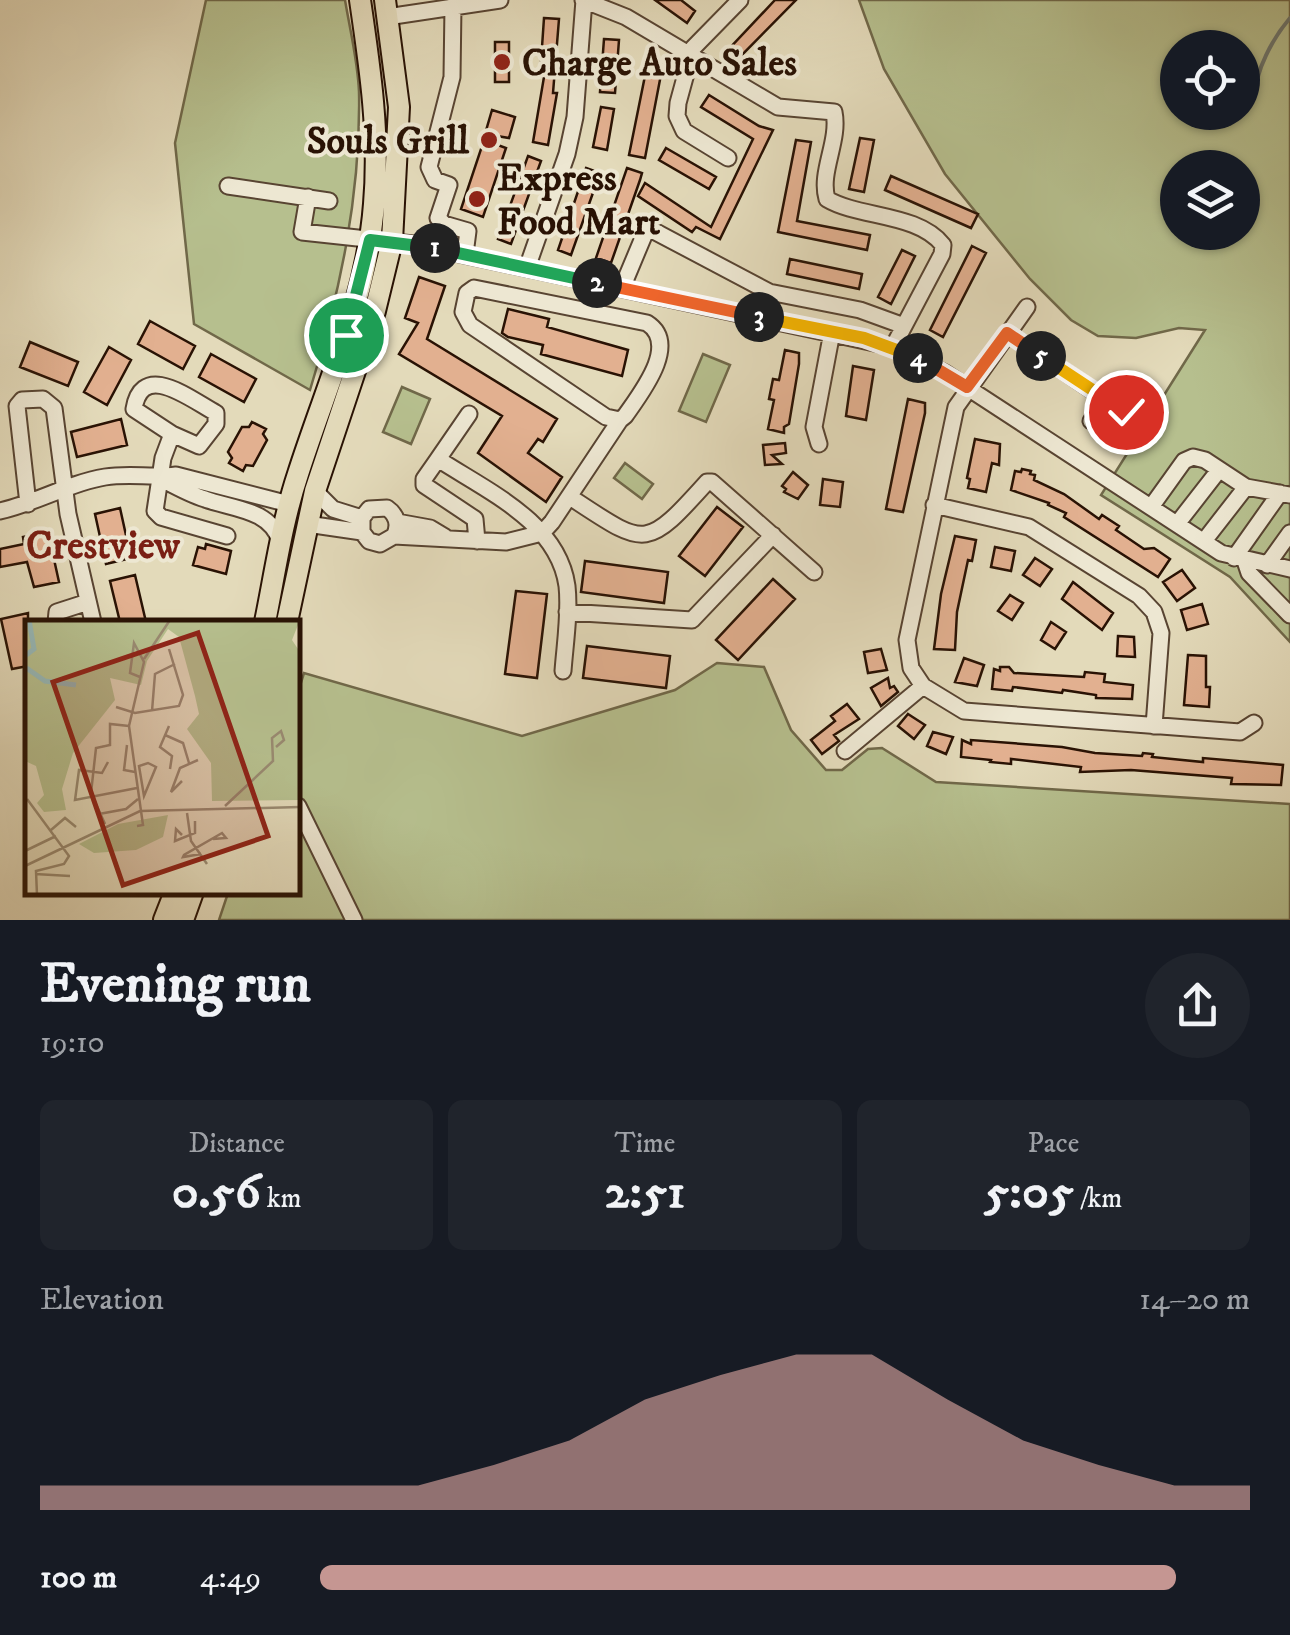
<!DOCTYPE html>
<meta charset="utf-8">
<style>
body{margin:0;font-family:"IM FELL DW Pica",serif;background:#20242c;color:#f1f3f6;height:100vh;display:flex;flex-direction:column;font-size:38px;white-space:nowrap}
*{box-sizing:border-box;margin:0}
p{font-size:32px;color:#9ea1a6}
.icon{flex:none;width:55px;height:55px;fill:none;stroke:currentColor;stroke-width:2;stroke-linecap:round;stroke-linejoin:round}
.map{position:relative;height:920px;overflow:hidden}
.sheet{display:flex;flex-direction:column;background:#171b24;flex:1}
.sheet>*{flex:none}
.buttons{position:absolute;left:1160px;top:30px;display:grid;gap:20px}
.buttons a{display:grid;place-items:center;width:100px;height:100px;border-radius:50%;background:#171b24;box-shadow:0 2px 8px #0004;font-size:50px}
.pin{position:absolute;display:grid;place-items:center;width:85px;height:85px;color:#fff;margin:-42px;border:5px solid #fff;border-radius:50%;box-shadow:0 2px 10px #0007}
.km{position:absolute;width:50px;height:50px;margin:-25px;border-radius:50%;background:#222;color:#fff;font-size:28px;line-height:50px;text-align:center}
.round{display:grid;place-items:center;flex:none;width:105px;height:105px;border-radius:52px;background:#20242c}
.overview{display:flex;align-items:center;justify-content:space-between;height:170px;padding:0 40px}
h1{font-size:55px;font-weight:700;line-height:75px}
.stats{display:grid;grid-template-columns:repeat(3,1fr);gap:15px;height:170px;padding:10px 40px}
.stats div{display:grid;align-content:center;border-radius:15px;background:#20242c;text-align:center}
.stats b{font-size:50px;font-weight:700}
.stats small{font-size:28px;font-weight:400}
.stats p{font-size:28px}
.chart{height:280px;padding:20px 40px}
.chart p{display:flex;justify-content:space-between}
.chart svg{width:100%;height:180px;margin-top:10px;fill:#c59692;opacity:.7}
ul{padding:0 40px;list-style:none;font-size:32px}
li{display:grid;grid-template-columns:160px 120px 1fr;align-items:center;height:75px}
li i{height:25px;border-radius:12px;background:#c59692}
.map>svg:first-child{display:block}
.green{fill:#b6bf8e;stroke:#706849;stroke-width:2.5;fill-rule:evenodd}
.lines{fill:none;stroke-linecap:round;stroke-linejoin:round}
.stream{stroke:#6b7670;stroke-width:4}
.building{fill:#e2b090;stroke:#291204;stroke-width:2.5}
.minor-casing{stroke:#584432;stroke-width:19}
.major-casing{stroke:#291204;stroke-width:24}
.minor{stroke:#ede7d2;stroke-width:15}
.major{stroke:#e3daba;stroke-width:20}
.split-1-casing{stroke:#fff;stroke-width:20}
.split-2-casing{stroke:#fff;stroke-width:20}
.split-3-casing{stroke:#fff;stroke-width:20}
.split-4-casing{stroke:#fff;stroke-width:20}
.split-5-casing{stroke:#fff;stroke-width:20}
.split-6-casing{stroke:#fff;stroke-width:20}
.split-1{stroke:#22a559;stroke-width:12}
.split-2{stroke:#22a559;stroke-width:12}
.split-3{stroke:#f0652b;stroke-width:12}
.split-4{stroke:#f5b400;stroke-width:12}
.split-5{stroke:#f0652b;stroke-width:12}
.split-6{stroke:#f5b400;stroke-width:12}
.poi-dot{fill:#8f2418;stroke:#ede7d2;stroke-width:4}
.labels{text-anchor:middle;stroke-width:8;stroke-linejoin:round;paint-order:stroke}
.poi-label{font-size:38px;font-weight:bold;fill:#291204;stroke:#ede7d2;text-anchor:start}
.neighbourhood-label{font-size:40px;font-weight:bold;fill:#7a1f14;stroke:#ede7d2}
.inset-river{fill:none;stroke:#97b9b8;stroke-width:5}
.inset-road{fill:none;stroke:#998a71;stroke-width:2.5}
.view{fill:#8f2418;fill-opacity:0.15;stroke:#8f2418;stroke-width:5}
.inset-edge{fill:none;stroke:#291204;stroke-width:5}
</style>
<div class="map">
<svg width="1290" height="920" viewBox="0 0 1290 920">
<rect width="100%" height="100%" fill="#e3daba"/>
<filter id="stains"><feTurbulence type="fractalNoise" baseFrequency=".002" numOctaves="4"/><feColorMatrix values="0 0 0 0 .2 0 0 0 0 .09 0 0 0 0 .02 0 0 0 .5 -.17"/></filter>
<radialGradient id="worn" r=".72"><stop offset=".6" stop-color="#630" stop-opacity="0"/><stop offset="1" stop-color="#630" stop-opacity=".3"/></radialGradient>
<path class="green" d="M206,0H345C350,30 358,62 359,92C361,194 340,293 310,390L194,324L175,143Z
M859,0H1290V642L1230,577L1101,495L1205,330L1179,328L1136,338L1098,336L1071,320L1030,279L945,174L884,69ZM1178,48H1242V112H1178ZM1178,168H1242V232H1178Z
M703,354L730,365L706,422L679,411Z
M402,387L430,399L411,444L383,432Z
M625,463L653,484L642,499L614,478Z
M717,663L764,667L791,730L826,770H842L868,749L882,748L936,782L1290,804V920H219L228,893L298,892V692L304,673L522,736L675,690Z"/>
<g class="lines">
<path class="stream" d="M1242,103L1255,96C1255,71 1273,38 1290,18
M1230,124L1238,112"/>
</g>
<path class="building" d="M655,0H681L695,11L687,23Z
M775,0H796L737,60L727,51Z
M544,18L559,19L553,93H557L548,145L533,142L544,77L540,76Z
M604,39L619,40L615,93L600,92Z
M495,42H509V82H495Z
M648,61L663,64L645,158L629,155Z
M709,95L759,126L773,130L720,239L696,227L692,232L638,196L645,183L711,227L753,139L701,107Z
M601,107L614,109L607,150L593,147Z
M492,110L515,117L509,138L485,134Z
M860,138L874,140L864,192L849,189Z
M484,140L506,148L483,217L461,209Z
M796,140L811,142L797,221L870,235L867,250L778,232Z
M666,148L716,177L709,189L659,160Z
M528,156L541,161L511,244L498,239Z
M586,168L600,173L571,255L558,250Z
M627,168L642,173L640,180L611,263L596,258Z
M891,176L978,214L971,228L885,190Z
M972,246L986,253L943,337L930,330Z
M902,250L915,256L891,304L878,297Z
M790,259L862,274L859,289L787,274Z
M419,277L445,286L427,339L557,419L543,442L538,439L528,453L562,477L546,502L478,453L502,416L399,354L418,323L405,318Z
M508,309L549,319L547,327L628,350L622,376L541,354L543,345L508,337L502,333Z
M150,321L195,346L183,369L138,344Z
M30,342L78,362L68,386L20,367Z
M109,347L131,360L107,405L84,392Z
M785,350L799,353V364L789,424L784,427V433L768,429L774,400L769,399L773,379L779,380Z
M211,354L256,379L244,402L199,377Z
M853,366L874,370L866,420L846,416Z
M908,399L925,403V413L903,512L886,509Z
M121,419L127,445L77,457L71,432Z
M252,422L266,429L263,434L267,440L253,466L246,465L243,471L229,463L232,458L228,452L242,427H249Z
M975,439L1000,444L999,465L992,463L986,492L968,488L970,479L967,478Z
M785,443L786,453L772,455L782,464L765,465L763,445Z
M1022,469L1031,471L1030,474L1035,475L1034,480L1064,494L1099,519L1102,515L1119,526L1116,530L1144,549L1154,548L1170,559L1158,577L1064,517L1066,513L1048,505L1049,503L1011,490L1015,471L1021,472Z
M793,472L808,485L798,499L784,492L786,489L782,486Z
M823,479L843,482L840,507L820,505Z
M717,507L743,527L705,576L679,556Z
M120,508L131,558L106,564L95,514Z
M48,532L59,582L34,587L27,562L0,567V549L24,544L23,537Z
M955,536L976,540L972,561L968,560L957,612L955,650L934,649L941,594Z
M206,544L231,551L226,574L193,565L198,547L205,549Z
M995,547L1015,551L1011,571L991,567Z
M1035,558L1052,569L1040,586L1023,575Z
M585,561L668,572L664,603L581,592Z
M1182,570L1195,588L1177,601L1163,582Z
M135,575L146,622H120L110,581Z
M773,579L795,599L738,660L716,640Z
M1073,582L1113,613L1102,630L1062,599Z
M516,591L547,594L537,678L505,674Z
M1010,595L1023,603L1012,620L998,611Z
M1202,604L1208,624L1187,630L1181,610Z
M28,613V666L12,669L1,619Z
M1051,622L1066,632L1055,649L1041,640Z
M1118,636L1134,637L1135,657L1117,656Z
M587,646L670,656L666,688L583,678Z
M881,649L887,670L868,673L864,652Z
M1188,655L1206,656V687H1210L1209,707L1184,705Z
M964,658L984,665L977,686L955,682Z
M1000,667H1009L1014,673L1084,677L1085,672L1105,674L1104,682L1133,685L1132,699L1096,698V695L1063,690L1062,693L1013,687L1012,691L992,689L994,669L1000,671Z
M888,678L890,688L894,686L898,692L881,706L871,688Z
M847,704L859,719L834,735L839,741L822,754L811,740L835,721L831,716Z
M908,714L925,725L914,739L898,726Z
M933,732L953,737L946,754L927,746Z
M962,740L971,744V740L1062,747L1095,753L1142,756L1143,753L1153,754L1152,757L1203,762V758L1283,765L1281,785L1231,784L1232,778L1131,770L1080,772L1081,767L1011,759V764L990,762L991,760L961,757Z"/>
<g class="lines">
<g class="minor-casing">
<path id="minor" d="M583,0L626,17L778,107L834,112C840,141 819,172 827,199C859,218 918,213 943,245L942,254L893,347
M453,6L452,77L429,167L435,180L449,185L438,218L444,224L468,231L465,254
M387,17L500,0
M728,158L684,131L677,116L678,103L693,48L740,0
M228,186L329,201
M308,197L302,232L413,244L893,347L945,373L1221,553L1290,569
M527,268L567,154L575,117L584,0
M474,288L647,323C680,344 641,393 625,416L620,420L606,417L470,325L463,312L467,293Z
M622,288L645,233L652,230L769,292L860,310L904,326
M1027,307L956,407L907,640L911,668L923,686L964,711L1240,732L1254,723
M1007,333L1126,413
M1091,421L1106,399
M172,434L199,446L216,424V413C190,399 142,360 134,409L172,434L163,458L155,511L161,517L227,536
M819,444L814,427L832,332
M438,459L469,414
M160,478C175,486 189,494 205,499C232,509 270,509 280,541
M315,491L333,509L362,518
M570,497C646,547 645,551 707,482H712L814,572
M28,504L17,406L22,400L43,399L54,408L68,514L93,622
M934,505L1029,527L1139,596L1154,612L1161,633L1154,726
M1151,507L1184,461L1193,457L1205,460L1246,487L1290,495
M0,511C36,503 69,483 105,477C129,473 152,478 176,475L289,504
M397,522L430,528L445,537
M307,524L362,532L369,541L380,544L394,536C400,525 397,515 387,508L369,509L362,518V532
M1177,524L1219,470
M394,536L506,542L542,533L552,522L620,420
M477,541L475,519L424,485V479L438,459C487,491 558,522 567,586C570,613 565,644 563,671
M1204,541L1246,487
M1234,558L1280,493
M1245,561L1249,573L1290,615
M1267,565L1290,533
M567,612L692,620L773,535
M56,622L57,612L88,602
M845,751L923,686
M298,806L354,920"/>
</g>
<g class="major-casing">
<path id="major" d="M265,622C275,573 282,522 298,474C326,386 367,298 374,204C380,135 370,68 360,0
M287,622L315,491L375,311L392,241L399,107L385,0
M164,920L175,892
M183,920L193,892"/>
</g>
<use href="#minor" class="minor"/>
<use href="#major" class="major"/>
</g>
<g class="lines">
<g class="split-1-casing">
<path id="split-1" d="M346,335L370,240L435,248"/>
</g>
<g class="split-2-casing">
<path id="split-2" d="M435,248L597,283"/>
</g>
<g class="split-3-casing">
<path id="split-3" d="M597,283L759,317"/>
</g>
<g class="split-4-casing">
<path id="split-4" d="M759,317L864,338L918,358"/>
</g>
<g class="split-5-casing">
<path id="split-5" d="M918,358L967,387L1007,333L1041,356"/>
</g>
<g class="split-6-casing">
<path id="split-6" d="M1041,356L1126,412"/>
</g>
<use href="#split-1" class="split-1"/>
<use href="#split-2" class="split-2"/>
<use href="#split-3" class="split-3"/>
<use href="#split-4" class="split-4"/>
<use href="#split-5" class="split-5"/>
<use href="#split-6" class="split-6"/>
</g>
<g class="poi-dot">
<circle cx="502" cy="62" r="10"/>
<circle cx="489" cy="140" r="10"/>
<circle cx="477" cy="199" r="10"/>
</g>
<g class="labels">
<g class="poi-label">
<text x="522" y="75">Charge Auto Sales</text>
<text x="469" y="153" text-anchor="end">Souls Grill</text>
<text x="497" y="190">Express<tspan x="497" dy="44">Food Mart</tspan></text>
</g>
<g class="neighbourhood-label">
<text x="103" y="558">Crestview</text>
</g>
</g>
<g transform="translate(25 620)">
<rect width="275" height="275" fill="#e3daba"/>
<path d="M0,0H275L267,20L275,32V180L187,181L186,143L162,109L174,94L170,76L154,17L143,9L122,41L116,65L85,58L90,80L48,133L37,169L41,190L19,192L12,183L19,175L11,146L0,141ZM143,195L138,217L111,230L69,233L54,224L93,204Z" fill="#b6bf8e"/>
<path class="inset-river" d="M0,36L9,29L4,0M0,47L20,61L51,65"/>
<path class="inset-road" d="M119,39L145,0M91,87L110,93L154,86L158,75L144,29M127,91L130,54L150,44M144,106L135,127L147,136L145,149M140,115L158,123L164,143M102,125L99,150L110,152M83,142L77,153L54,150L50,180L112,168M123,143L131,147L119,176L114,146ZM157,161L146,172L155,148L173,140M2,179L44,236L39,244L11,251L12,275M200,186L248,141L247,118L256,111L259,120L251,127M162,193L166,221L182,244M74,194L101,189L113,179M80,204L66,173L71,128L85,125V104L104,106M112,206L118,205L104,106L119,42L109,23L105,53L115,57M26,210L40,198L51,207M157,215L151,209L150,221L170,213V201M0,231L31,216M176,234L158,237L159,235L197,213L201,218L188,219M0,246L115,191L275,187M10,254L45,256"/>
<path class="view" d="M173,13L243,216L98,265L28,62Z"/>
<rect width="275" height="275" class="inset-edge"/>
</g>
<rect width="100%" height="100%" filter="url(#stains)"/>
<rect width="100%" height="100%" fill="url(#worn)"/>
</svg>
<div class="buttons">
<a><svg class="icon" aria-label="locate" viewBox="0 0 24 24"><circle cx="12" cy="12" r="6"/><path d="M12 2v4M12 18v4M2 12h4M18 12h4"/></svg></a>
<a><svg class="icon" aria-label="layers" viewBox="0 0 24 24"><path d="M12 4l9 5-9 5-9-5zM3 14l9 5 9-5"/></svg></a>
</div>
<div class="pin" style="left:346px;top:335px;background:#1e9e55"><svg class="icon" aria-label="arrive" viewBox="0 0 24 24"><path d="M6 21V4h12l-3 4 3 4H6"/></svg></div>
<div class="pin" style="left:1126px;top:412px;background:#d93025"><svg class="icon" aria-label="check" viewBox="0 0 24 24"><path d="M5 12l5 5 9-10"/></svg></div>
<b class="km" style="left:435px;top:248px">1</b>
<b class="km" style="left:597px;top:283px">2</b>
<b class="km" style="left:759px;top:317px">3</b>
<b class="km" style="left:918px;top:358px">4</b>
<b class="km" style="left:1041px;top:356px">5</b>
</div>
<section class="sheet">
<div class="overview"><div><h1>Evening run</h1><p>19:10</p></div><a class="round"><svg class="icon" aria-label="share" viewBox="0 0 24 24"><path d="M12 15V3M7 8l5-5 5 5M5 13v7h14v-7"/></svg></a></div>
<div class="stats">
<div><p>Distance</p><b>0.56<small> km</small></b></div>
<div><p>Time</p><b>2:51</b></div>
<div><p>Pace</p><b>5:05<small> /km</small></b></div>
</div>
<div class="chart"><p><span>Elevation</span>14–20 m</p>
<svg viewBox="0 0 160 44" preserveAspectRatio="none"><path d="M0 44V38L10 38L20 38L30 38L40 38L50 38L60 33L70 27L80 17L90 11L100 6L110 6L120 17L130 27L140 33L150 38L160 38V44z"/></svg>
</div>
<ul>
<li><b>100 m</b>4:49<i style="width:92%"></i></li>
</ul>
</section>
